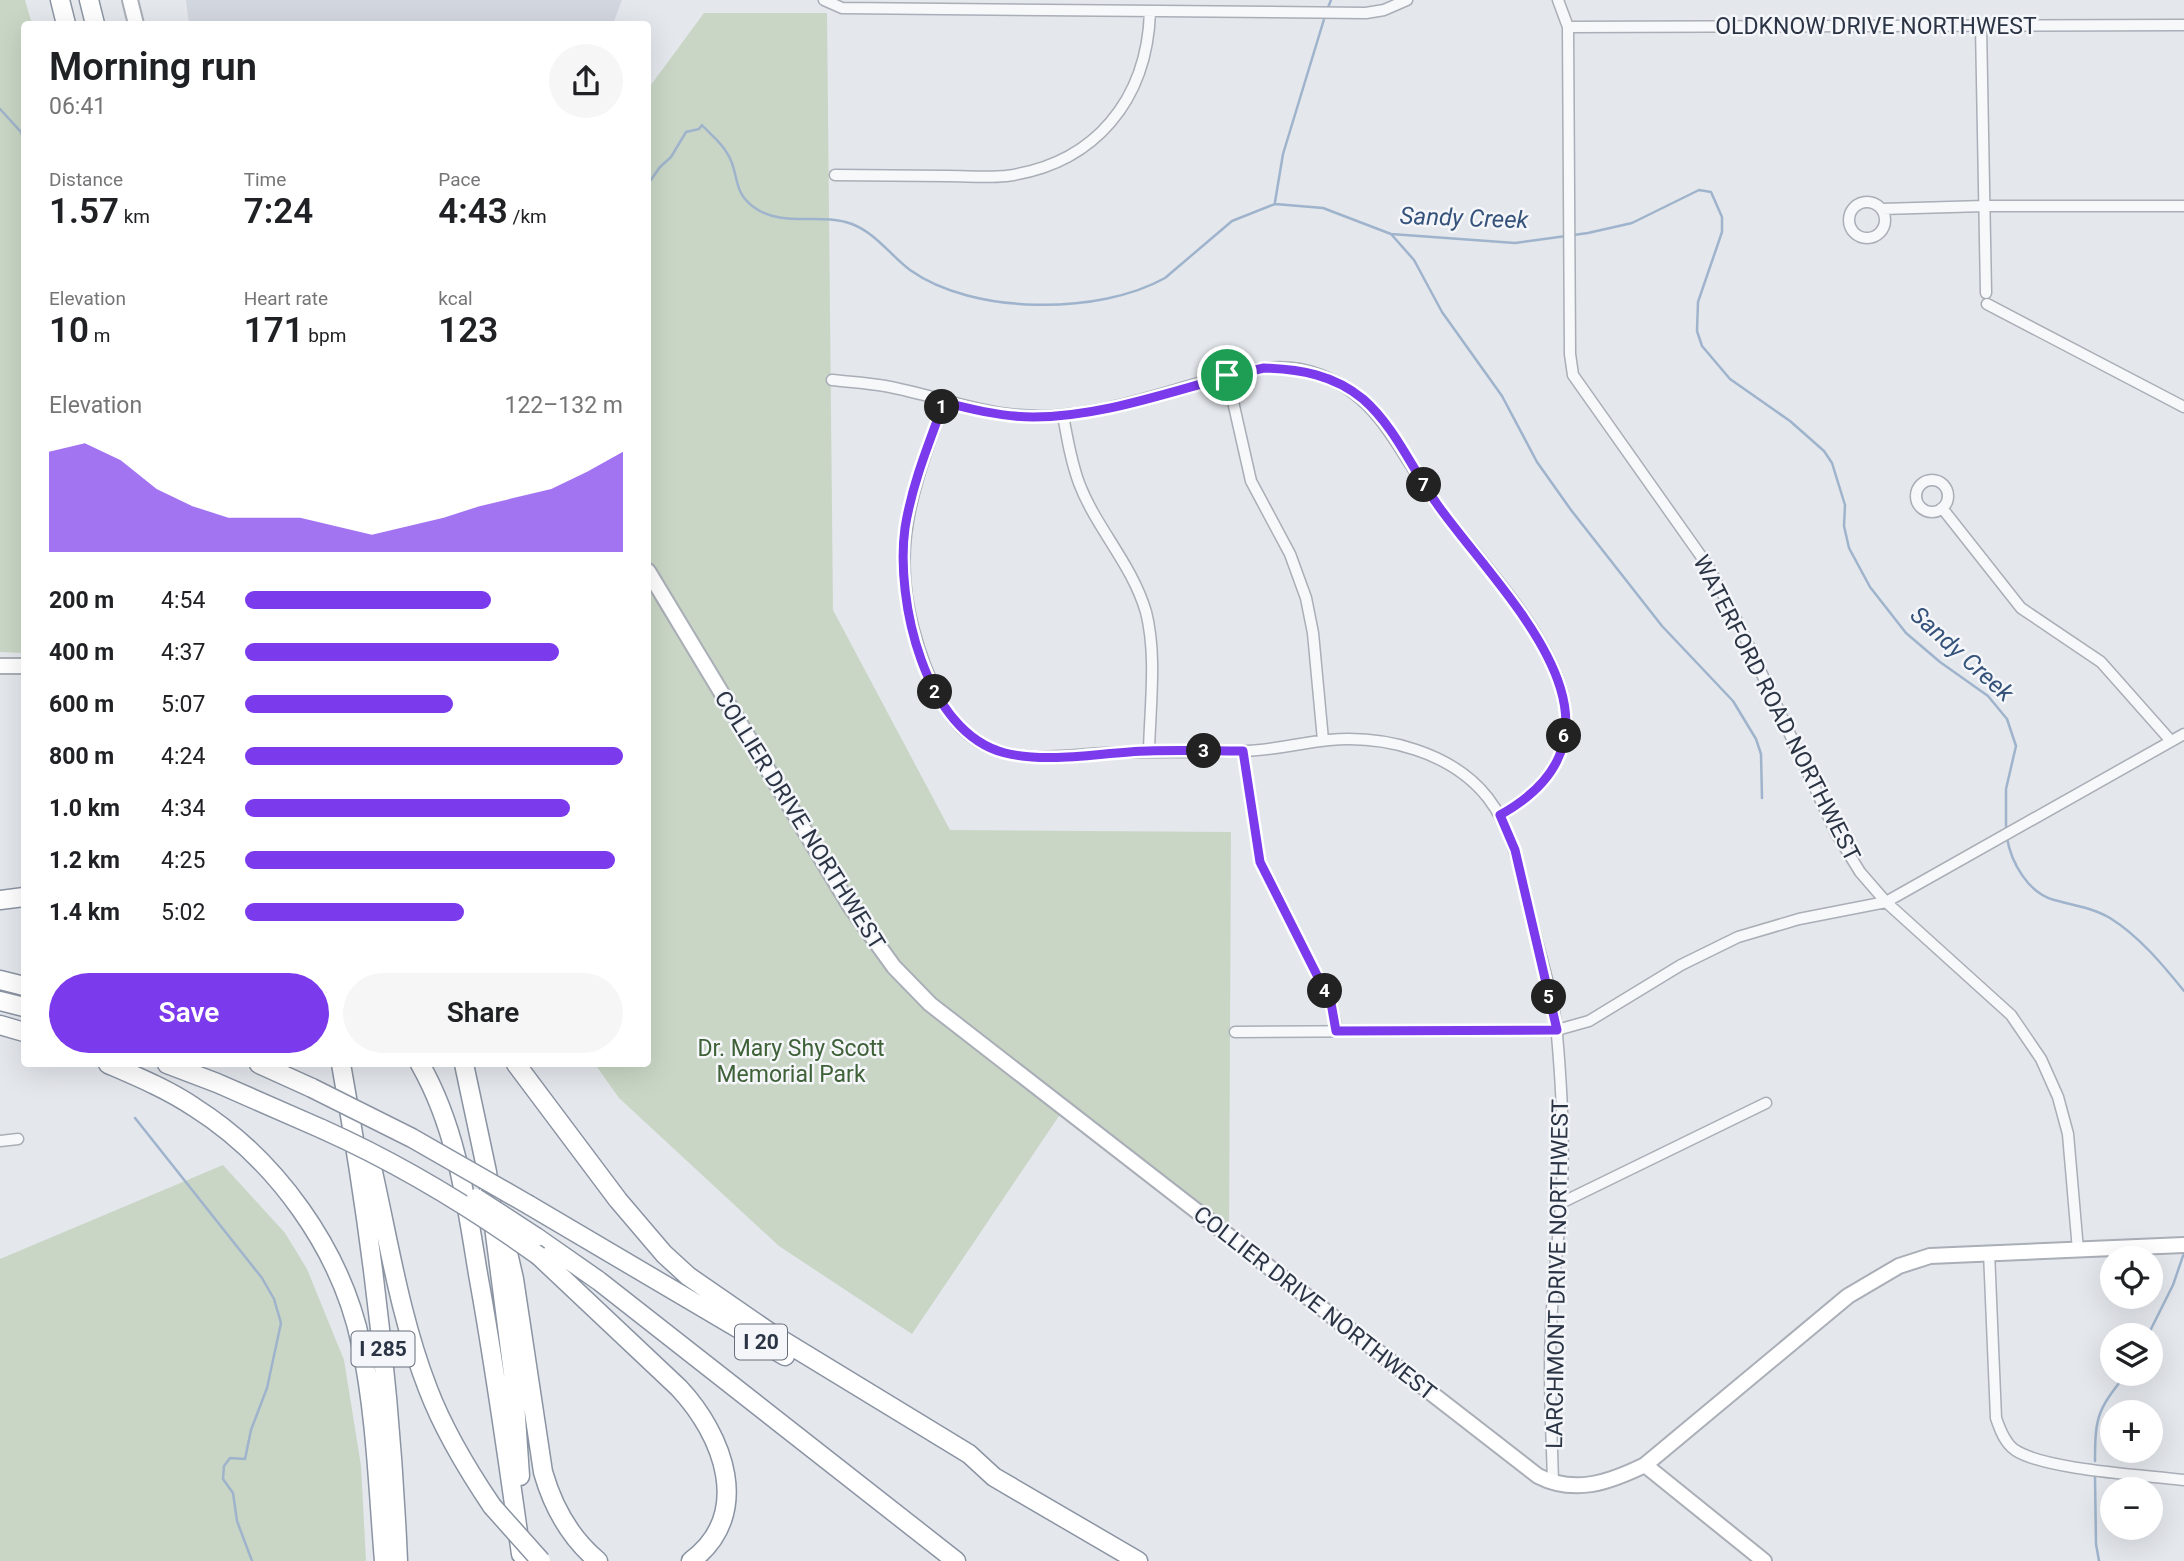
<!DOCTYPE html>
<meta charset="utf-8">
<style>
body{margin:0;font-family:Roboto,sans-serif;background:#f6f6f6;color:#202124;height:100vh;display:flex;flex-direction:column;font-size:26px;white-space:nowrap}
*{box-sizing:border-box;margin:0}
p{font-size:23px;color:#757577}
.icon{flex:none;width:38px;height:38px;fill:none;stroke:currentColor;stroke-width:2;stroke-linecap:round;stroke-linejoin:round}
.map{position:relative;flex:1;overflow:hidden}
.side{position:absolute;left:21px;top:21px;width:630px;height:1046px;display:flex;flex-direction:column;background:#fff;border-radius:7px;box-shadow:0 7px 28px #0002}
.side>*{flex:none}
.controls{position:absolute;left:2100px;top:1246px;display:grid;gap:14px}
.controls a{display:grid;place-items:center;width:63px;height:63px;border-radius:50%;background:#fff;box-shadow:0 7px 28px #0002;font-size:35px}
.pin{position:absolute;display:grid;place-items:center;width:60px;height:60px;color:#fff;margin:-30px;border:4px solid #fff;border-radius:50%;box-shadow:0 2px 7px #0007}
.km{position:absolute;width:35px;height:35px;margin:-18px;border-radius:50%;background:#222;color:#fff;font-size:19px;line-height:35px;text-align:center}
.round{display:grid;place-items:center;flex:none;width:74px;height:74px;border-radius:37px;background:#f6f6f6}
.overview{display:flex;align-items:center;justify-content:space-between;height:119px;padding:0 28px}
h1{font-size:38px;font-weight:600;line-height:52px}
.stats{display:grid;grid-template-columns:repeat(3,1fr);gap:10px;height:119px;padding:7px 28px}
.stats div{display:grid;align-content:center}
.stats b{font-size:35px;font-weight:600}
.stats small{font-size:19px;font-weight:400}
.stats p{font-size:19px}
.chart{height:196px;padding:14px 28px}
.chart p{display:flex;justify-content:space-between}
.chart svg{width:100%;height:126px;margin-top:7px;fill:#7c3aed;opacity:.7}
.button{display:flex;gap:14px;margin-top:auto;padding:14px 28px}
.button a{flex:1;height:80px;border-radius:42px;background:#7c3aed;color:#fff;font-size:28px;font-weight:600;line-height:80px;text-align:center}
.button a+a{background:#f6f6f6;color:#202124}
ul{padding:0 28px;list-style:none;font-size:23px}
li{display:grid;grid-template-columns:112px 84px 1fr;align-items:center;height:52px}
li i{height:18px;border-radius:9px;background:#7c3aed}
.map>svg:first-child{display:block}
.built{fill:#d2d6de}
.green{fill:#c9d6c5}
.lines{fill:none;stroke-linecap:round;stroke-linejoin:round}
.stream{stroke:#9fb4cc;stroke-width:2.5}
.street-casing{stroke:#a9aeb7;stroke-width:13}
.secondary-casing{stroke:#a9aeb7;stroke-width:18}
.highway-casing{stroke:#8b94a3;stroke-width:21}
.street{stroke:#f7f8fa;stroke-width:10}
.secondary{stroke:#fff;stroke-width:14}
.highway{stroke:#fff;stroke-width:18}
.highway-bridge-casing{stroke:#8b94a3;stroke-width:21;stroke-linecap:butt}
.highway-bridge{stroke:#fff;stroke-width:18}
.route-casing{stroke:#fff;stroke-width:14}
.route{stroke:#7c3aed;stroke-width:9}
.labels{text-anchor:middle;stroke-width:5;stroke-linejoin:round;paint-order:stroke}
.shield{fill:#f4f6f9;stroke:#676e7b;stroke-width:2}
.shield-label{font-size:21px;font-weight:bold;fill:#2b3445}
.street-label{font-size:23px;fill:#2b3445;stroke:#f4f6f9}
.park-label{font-size:23px;fill:#3f6138;stroke:#f4f6f9}
.water-label{font-size:24px;font-style:italic;fill:#34527a;stroke:#f4f6f9}
</style>
<div class="map">
<svg width="2184" height="1561" viewBox="0 0 2184 1561">
<rect width="100%" height="100%" fill="#e4e7ec"/>
<path class="built" d="M186,0H622L613,24H189Z"/>
<path class="green" d="M0,0H25L32,24H24V653L0,652Z
M704,13H827L833,610L950,830L1231,832L1229,1239L1061,1113L912,1334L779,1246L619,1098L595,1064H648V89Z
M223,1165L285,1233L307,1269L344,1360L361,1466L366,1561H0V1259Z"/>
<g class="lines">
<path class="stream" d="M1327,10L1331,0
M0,109L21,132L24,141
M648,184L660,167L671,157L686,132L699,129L702,125C710,134 721,142 727,153C740,172 731,192 755,208C784,228 820,212 852,224C877,234 890,255 910,270C973,315 1099,315 1165,278L1232,221L1275,204L1323,208L1391,234L1515,243L1588,233L1632,223L1699,190L1711,192L1722,217V232L1698,302L1697,331L1702,346L1730,379L1790,421L1824,451L1832,463L1845,505L1844,526L1849,548L1870,587L1906,633L1940,662L1988,696L2007,719L2016,746L2006,789V831
M1275,202L1283,154L1325,16
M1391,234L1414,260L1442,312L1502,396L1537,462L1571,510L1662,626L1733,701L1756,739L1761,754L1762,798
M2007,838C2011,862 2028,893 2054,900C2073,905 2093,908 2110,918C2139,936 2163,965 2184,991
M135,1118L262,1278L274,1299L281,1323L267,1388L251,1430L245,1459L230,1458L224,1466L223,1479L233,1493L237,1521L252,1561
M2148,1335L2173,1285L2184,1253
M2095,1461C2095,1415 2098,1410 2126,1374
M2095,1477L2096,1544L2099,1561"/>
<g class="street-casing">
<path id="street" d="M824,0L842,8L1366,13L1384,10L1407,0
M1558,0L1568,27L1570,354L1573,375L1708,566L1739,625L1836,833L1860,872L1886,902L2011,1015L2041,1059L2058,1097L2068,1134L2078,1250
M1981,26L1986,293
M1568,27L2184,25
M835,175C873,175 910,176 947,176C967,176 987,178 1006,176C1095,164 1147,100 1150,12
M1849 220a18 18 0 1 1 36 0a18 18 0 1 1-36 0Z
M1882,209L1984,206H2184
M1987,304L2184,407
M1227,375L1251,481L1290,554L1306,598L1313,633L1323,740
M832,380C850,382 868,383 885,386C949,398 993,421 1062,415C1110,411 1159,394 1206,381C1236,373 1268,363 1300,369C1377,385 1396,450 1438,506C1503,592 1652,730 1500,815
M944,402C908,503 886,559 925,665C938,698 953,730 986,746C1023,763 1066,755 1105,753C1151,751 1196,753 1241,751C1271,751 1299,743 1329,740C1385,735 1452,752 1488,798C1515,833 1521,877 1531,918C1540,956 1554,996 1557,1035C1562,1091 1565,1147 1561,1203C1558,1246 1552,1289 1551,1331C1548,1382 1552,1433 1553,1484
M1063,415C1067,438 1071,461 1079,483C1096,528 1132,564 1146,612C1157,655 1150,706 1149,751
M1916 496a16 16 0 1 1 32 0a16 16 0 1 1-32 0Z
M1942,508L2021,608L2101,662L2171,741
M1243,751L1260,862L1331,1003L1337,1031
M1235,1032L1557,1030L1589,1021L1681,965L1738,937L1799,919L1886,902L2184,734
M0,1141L18,1139
M1561,1203L1766,1103
M1989,1252L1996,1418C2000,1430 2005,1443 2015,1450C2045,1470 2145,1475 2184,1480"/>
</g>
<g class="secondary-casing">
<path id="secondary" d="M130,0L136,24
M648,571L850,906L894,967L930,1004L1538,1476C1575,1495 1610,1482 1645,1465L1848,1296L1899,1266L1930,1256L2184,1245
M0,666H24
M1645,1465L1764,1561"/>
</g>
<g class="highway-casing">
<path id="highway" d="M60,0L66,24
M89,0L95,24
M0,900L24,897
M0,980L24,986
M0,1001L24,1007
M0,1025L24,1032
M108,1064C138,1077 167,1089 194,1107C276,1159 341,1249 361,1344C376,1415 378,1489 384,1561
M167,1064L217,1083L322,1129
M259,1064L312,1088
M341,1064C371,1229 391,1394 398,1561
M420,1064C457,1129 466,1201 478,1274C495,1367 508,1460 521,1554
M464,1064L487,1172L513,1373L520,1476
M516,1064L618,1200L664,1254L688,1276L772,1334L969,1454L994,1477L1138,1561
M362,1151L373,1172C389,1244 401,1320 428,1389C444,1431 467,1469 492,1506
M529,1205L785,1356
M536,1237L599,1281L956,1561
M508,1253L514,1279L543,1472C553,1507 569,1537 598,1561
M539,1256L679,1388C723,1435 754,1514 691,1561"/>
</g>
<use href="#street" class="street"/>
<use href="#secondary" class="secondary"/>
<use href="#highway" class="highway"/>
<g class="highway-bridge-casing">
<path id="highway-bridge" d="M312,1088L412,1138L529,1205
M322,1129C398,1163 471,1207 539,1256
M476,1198L536,1237
M492,1506L541,1561"/>
</g>
<use href="#highway-bridge" class="highway-bridge"/>
</g>
<g class="lines">
<g class="route-casing">
<path id="route" d="M1264,368C1300,369 1334,375 1363,399C1395,427 1412,469 1437,504C1498,591 1654,729 1500,815L1515,850L1557,1030L1336,1031L1331,1003L1260,862L1243,751C1211,751 1179,750 1148,751C1102,752 1050,764 1005,753C925,733 895,600 905,528C912,484 929,443 944,402C973,410 1003,417 1033,417C1111,417 1188,384 1264,368Z"/>
</g>
<use href="#route" class="route"/>
</g>
<g class="labels">
<g class="shield">
<rect x="735" y="1324.5" width="52" height="35" rx="5"/>
<rect x="351.5" y="1331.5" width="63" height="35" rx="5"/>
</g>
<g class="shield-label">
<text x="761" y="1349">I 20</text>
<text x="383" y="1356">I 285</text>
</g>
<g class="street-label">
<text x="1876" y="34">OLDKNOW DRIVE NORTHWEST</text>
<text transform="translate(1777 708) rotate(63)" y="8">WATERFORD ROAD NORTHWEST</text>
<text transform="translate(800 820) rotate(58)" y="8">COLLIER DRIVE NORTHWEST</text>
<text transform="translate(1557 1274) rotate(-89)" y="8">LARCHMONT DRIVE NORTHWEST</text>
<text transform="translate(1315 1303) rotate(38)" y="8">COLLIER DRIVE NORTHWEST</text>
</g>
<g class="park-label">
<text x="791" y="1056">Dr. Mary Shy Scott<tspan x="791" dy="26">Memorial Park</tspan></text>
</g>
<g class="water-label">
<text transform="translate(1464 218) rotate(2)" y="8">Sandy Creek</text>
<text transform="translate(1962 654) rotate(42)" y="8">Sandy Creek</text>
</g>
</g>
</svg>
<div class="controls">
<a><svg class="icon" aria-label="locate" viewBox="0 0 24 24"><circle cx="12" cy="12" r="6"/><path d="M12 2v4M12 18v4M2 12h4M18 12h4"/></svg></a>
<a><svg class="icon" aria-label="layers" viewBox="0 0 24 24"><path d="M12 4l9 5-9 5-9-5zM3 14l9 5 9-5"/></svg></a>
<a>+</a>
<a>−</a>
</div>
<div class="pin" style="left:1227px;top:375px;background:#1e9e55"><svg class="icon" aria-label="arrive" viewBox="0 0 24 24"><path d="M6 21V4h12l-3 4 3 4H6"/></svg></div>
<b class="km" style="left:942px;top:407px">1</b>
<b class="km" style="left:935px;top:692px">2</b>
<b class="km" style="left:1204px;top:751px">3</b>
<b class="km" style="left:1325px;top:991px">4</b>
<b class="km" style="left:1549px;top:997px">5</b>
<b class="km" style="left:1564px;top:736px">6</b>
<b class="km" style="left:1424px;top:485px">7</b>
<section class="side">
<div class="overview"><div><h1>Morning run</h1><p>06:41</p></div><a class="round"><svg class="icon" aria-label="share" viewBox="0 0 24 24"><path d="M12 15V3M7 8l5-5 5 5M5 13v7h14v-7"/></svg></a></div>
<div class="stats">
<div><p>Distance</p><b>1.57<small> km</small></b></div>
<div><p>Time</p><b>7:24</b></div>
<div><p>Pace</p><b>4:43<small> /km</small></b></div>
</div>
<div class="stats">
<div><p>Elevation</p><b>10<small> m</small></b></div>
<div><p>Heart rate</p><b>171<small> bpm</small></b></div>
<div><p>kcal</p><b>123</b></div>
</div>
<div class="chart"><p><span>Elevation</span>122–132 m</p>
<svg viewBox="0 0 160 44" preserveAspectRatio="none"><path d="M0 44V9L10 6L20 12L30 22L40 28L50 32L60 32L70 32L80 35L90 38L100 35L110 32L120 28L130 25L140 22L150 16L160 9V44z"/></svg>
</div>
<ul>
<li><b>200 m</b>4:54<i style="width:65%"></i></li>
<li><b>400 m</b>4:37<i style="width:83%"></i></li>
<li><b>600 m</b>5:07<i style="width:55%"></i></li>
<li><b>800 m</b>4:24<i style="width:100%"></i></li>
<li><b>1.0 km</b>4:34<i style="width:86%"></i></li>
<li><b>1.2 km</b>4:25<i style="width:98%"></i></li>
<li><b>1.4 km</b>5:02<i style="width:58%"></i></li>
</ul>
<div class="button"><a>Save</a><a>Share</a></div>
</section>
</div>
